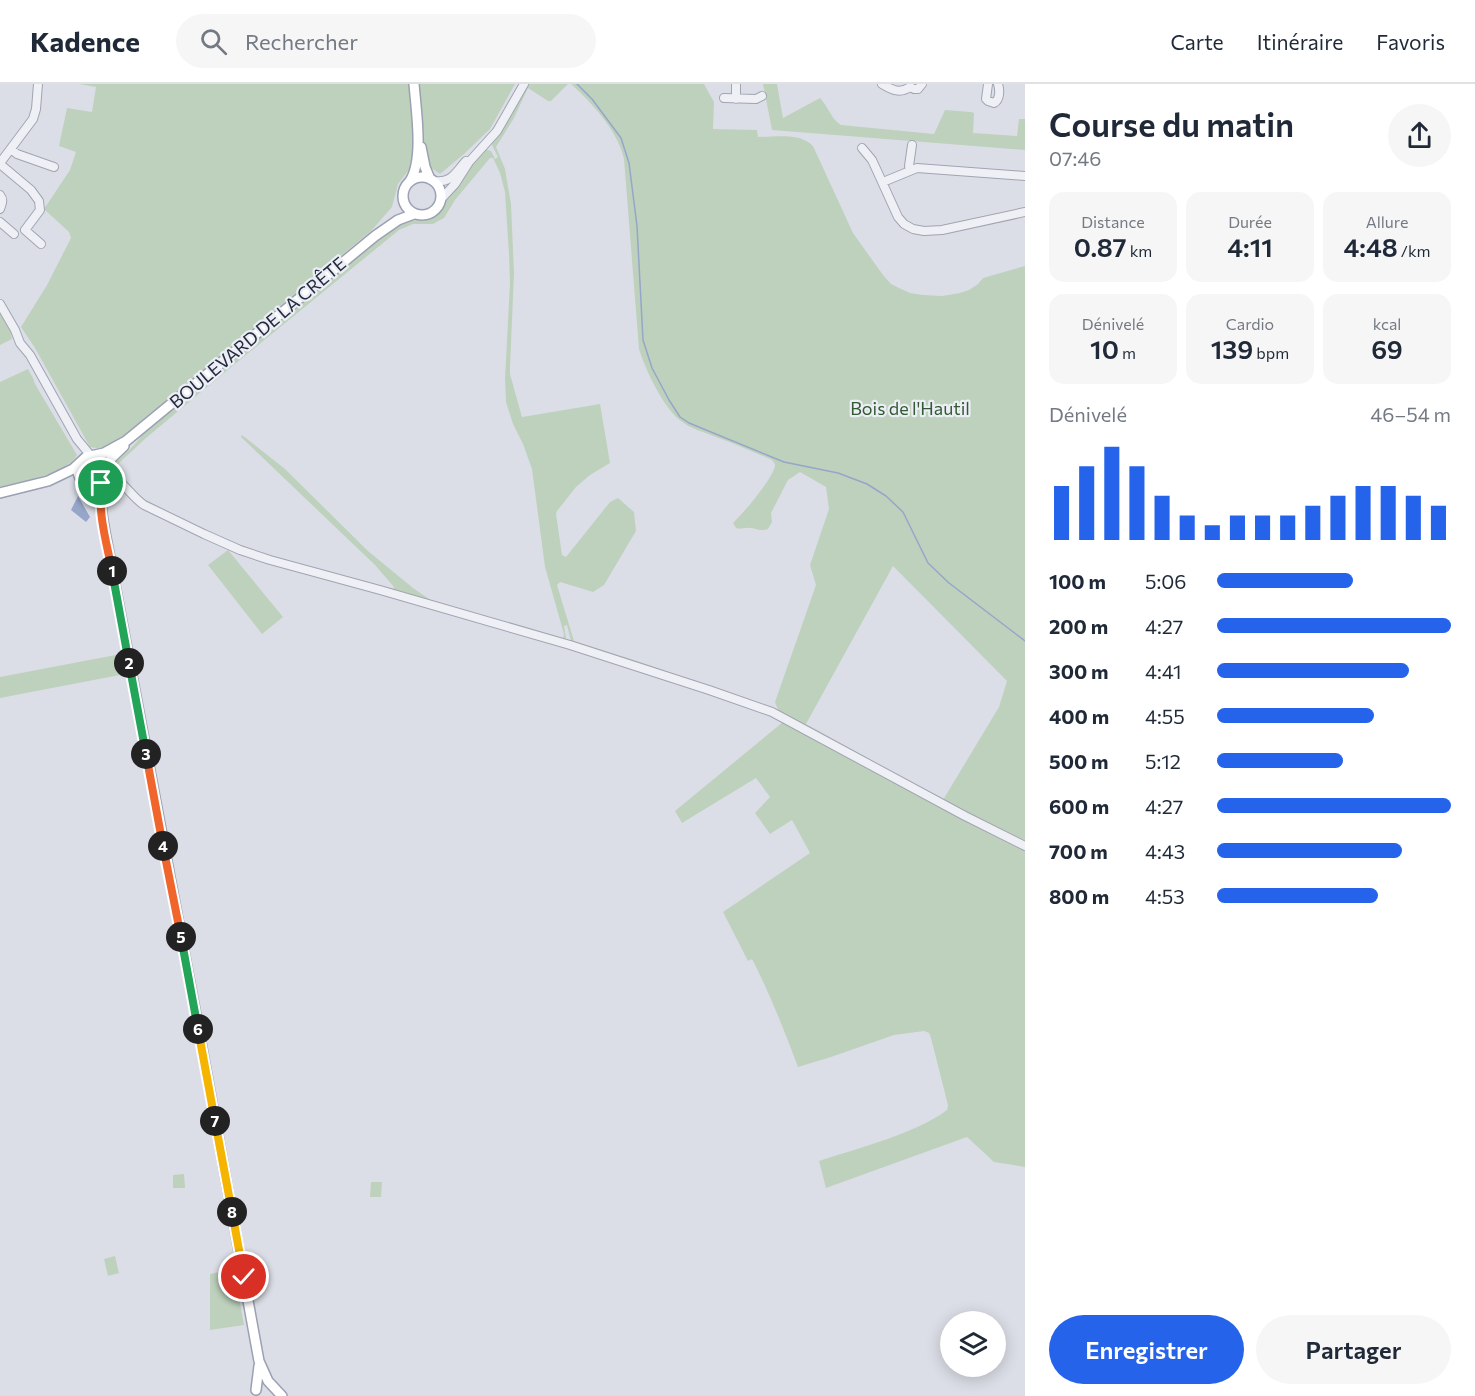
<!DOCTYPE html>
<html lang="fr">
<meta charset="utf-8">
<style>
body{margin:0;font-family:Commissioner,sans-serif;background:#f6f6f7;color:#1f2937;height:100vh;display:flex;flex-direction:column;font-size:22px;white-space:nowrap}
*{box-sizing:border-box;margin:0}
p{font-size:20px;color:#747a83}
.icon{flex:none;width:33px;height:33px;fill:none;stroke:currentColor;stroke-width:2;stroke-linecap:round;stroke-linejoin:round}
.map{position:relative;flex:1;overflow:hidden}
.drawer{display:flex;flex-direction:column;background:#fff;width:450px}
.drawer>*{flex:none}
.tools{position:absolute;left:940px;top:1227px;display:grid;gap:12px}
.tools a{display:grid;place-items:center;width:66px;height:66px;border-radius:50%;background:#fff;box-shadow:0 3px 15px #0003;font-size:30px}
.pin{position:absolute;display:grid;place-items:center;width:51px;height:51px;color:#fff;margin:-26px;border:3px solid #fff;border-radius:50%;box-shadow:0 2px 6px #0007}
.km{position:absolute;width:30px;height:30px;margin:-15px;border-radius:50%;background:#222;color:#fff;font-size:16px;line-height:30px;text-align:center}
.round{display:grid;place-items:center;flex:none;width:63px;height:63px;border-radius:32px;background:#f6f6f7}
.overview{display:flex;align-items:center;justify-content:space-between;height:102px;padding:0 24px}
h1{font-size:33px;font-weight:600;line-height:45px}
.metrics{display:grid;grid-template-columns:repeat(3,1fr);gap:9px;height:102px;padding:6px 24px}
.metrics div{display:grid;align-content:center;border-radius:15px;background:#f6f6f7;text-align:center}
.metrics b{font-size:26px;font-weight:600}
.metrics small{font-size:16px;font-weight:400}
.metrics p{font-size:16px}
.chart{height:168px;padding:12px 24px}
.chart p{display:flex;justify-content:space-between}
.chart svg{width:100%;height:108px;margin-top:6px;stroke:#2563eb;stroke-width:6}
.button{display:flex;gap:12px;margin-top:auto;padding:12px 24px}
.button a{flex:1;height:69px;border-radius:36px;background:#2563eb;color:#fff;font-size:24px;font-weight:600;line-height:69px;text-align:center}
.button a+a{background:#f6f6f7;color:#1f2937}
ul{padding:0 24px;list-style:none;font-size:20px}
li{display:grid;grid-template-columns:96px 72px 1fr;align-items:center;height:45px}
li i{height:15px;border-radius:8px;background:#2563eb}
header{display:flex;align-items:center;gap:36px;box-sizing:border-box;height:84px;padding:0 30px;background:#fff;border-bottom:2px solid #e0e1e3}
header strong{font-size:28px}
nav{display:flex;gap:33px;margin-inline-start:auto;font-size:21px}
.search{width:420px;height:54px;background:#f6f6f7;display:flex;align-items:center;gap:15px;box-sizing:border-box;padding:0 21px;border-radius:33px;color:#747a83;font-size:22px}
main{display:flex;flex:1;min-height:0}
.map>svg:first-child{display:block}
.green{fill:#bed1bd;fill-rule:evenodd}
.water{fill:#95a6c9}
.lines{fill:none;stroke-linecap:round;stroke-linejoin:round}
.stream{stroke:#95a6c9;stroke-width:1.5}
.minor-casing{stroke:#a1a4b1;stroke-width:10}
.major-casing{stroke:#9ba1b3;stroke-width:12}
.minor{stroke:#eff0f5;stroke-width:8}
.major{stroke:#fff;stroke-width:9}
.split-1-casing{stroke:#fff;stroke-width:12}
.split-2-casing{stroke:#fff;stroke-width:12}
.split-3-casing{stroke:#fff;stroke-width:12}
.split-4-casing{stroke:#fff;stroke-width:12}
.split-5-casing{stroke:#fff;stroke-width:12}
.split-6-casing{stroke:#fff;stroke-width:12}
.split-7-casing{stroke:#fff;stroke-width:12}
.split-8-casing{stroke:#fff;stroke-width:12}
.split-9-casing{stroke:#fff;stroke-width:12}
.split-1{stroke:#f0652b;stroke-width:8}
.split-2{stroke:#22a559;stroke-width:8}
.split-3{stroke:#22a559;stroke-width:8}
.split-4{stroke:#f0652b;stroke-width:8}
.split-5{stroke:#f0652b;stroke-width:8}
.split-6{stroke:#22a559;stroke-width:8}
.split-7{stroke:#f5b400;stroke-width:8}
.split-8{stroke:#f5b400;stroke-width:8}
.split-9{stroke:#f5b400;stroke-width:8}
.labels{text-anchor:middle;stroke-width:4.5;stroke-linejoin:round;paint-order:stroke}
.street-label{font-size:18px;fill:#252a3e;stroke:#ebeef5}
.park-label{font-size:18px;fill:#335a32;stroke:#ebeef5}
</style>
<header>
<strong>Kadence</strong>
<div class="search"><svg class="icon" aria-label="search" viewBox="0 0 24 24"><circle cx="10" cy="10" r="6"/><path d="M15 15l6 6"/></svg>Rechercher</div>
<nav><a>Carte</a><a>Itinéraire</a><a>Favoris</a></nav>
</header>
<main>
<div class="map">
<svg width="1025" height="1312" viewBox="0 0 1025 1312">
<rect width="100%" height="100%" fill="#dcdee7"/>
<path class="green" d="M79,0H411L415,63L412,82L398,100L392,123L372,146L124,351C113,359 103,367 90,363L35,264L21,243L47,201L71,154L69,148L44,125L70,86L76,68L59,62L67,24L92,28L96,3Z
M419,0H515L490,45L464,70L440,90L427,81L421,42L422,37Z
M526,0H568L551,17H548L528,4L514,34L496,63L505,85L511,120L514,189L510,283V290L522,333L600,320L610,379L590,391L576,403L557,427L556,430L562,471L566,473L610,418L618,414L634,428L636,447L604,501L593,508L560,498L557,501L574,557L634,576L771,623L772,625L571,557L567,541L564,542L566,554L564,556L255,469L146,420L113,385C116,375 126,370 132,363C138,357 143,350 148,344L367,164C377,156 390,143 401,139C413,133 425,140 436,132C443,126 444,119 448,112C457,95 472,80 485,65L491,67L495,75L498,73L491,59ZM490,74H493L500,89L505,108L509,170L510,199L505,295L506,318L513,340L523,360L532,385L545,483L564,550L563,555L443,521L429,515L413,504L368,467L285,385L242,351L241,353L375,481L394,503L393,505L271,473L231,457L195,441L142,414L134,406L118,386L117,382L118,380L146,354L213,298L399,146L413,140H433L444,134L455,116Z
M571,0H704L714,18L713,45L757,46L758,53C776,53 800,48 813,62L853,149L883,191L891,200L899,204L910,209L923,211L942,212L960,209L969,206L978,200L983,194L1025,182V1083L994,1078L967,1053L826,1104L819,1077C858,1064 915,1050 947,1026L948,1021L931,954L929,949L924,947L894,951L831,973L798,983C784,946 770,910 752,875L748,877L723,828L810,769L792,736L770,750L755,729L770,713L756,694L682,739L675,727L783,638L775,618L816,501L810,481L829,425L826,403L800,388L788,396L771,429L772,438L768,445C757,448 758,444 749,444C744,443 742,446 736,444L733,439C744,428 769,399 774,385C776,380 775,380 772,376C754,368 735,360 716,353C704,348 691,345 681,337C664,325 645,285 639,265L624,75C618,47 592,19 571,0ZM893,482L1007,597L999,623L943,716L806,640Z
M763,0H777L783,34L820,14C828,22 831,35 841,41L934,50L945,26L971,28L974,29L973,49L1017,52L1019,35H1025V66L772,46Z
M0,229L11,248L12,255L0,261Z
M28,285L33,294L35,300L77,371C67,390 20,398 0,403V298Z
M228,466L283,533L262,550L208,481Z
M121,570L125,590L0,614V593Z
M184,1090L185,1104H173V1091Z
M371,1098H382L381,1113H370Z
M115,1172L119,1189L108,1192L104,1175Z
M234,1185L244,1241L210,1246V1190Z"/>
<path class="water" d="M78,412L90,433L86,438L71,426Z"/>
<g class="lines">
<path class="stream" d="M577,0L592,15L621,54L629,79L637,142L643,256L652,284L669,316L680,333L689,339L784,378L838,389L867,400L886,412L903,428L928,479L949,499L1025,557"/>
<g class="minor-casing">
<path id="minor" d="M882,0C892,6 900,10 910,3
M988,0L986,15L988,17L994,19C1000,16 1000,6 998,0
M910,3L914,5H918L922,0
M724,14L756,15L762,12
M736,15V0
M862,64L872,76L878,89L898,133L904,140L913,145L924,147L942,146L1025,128
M11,65L17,70L54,83
M0,79L33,35L36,25L38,0
M0,80L31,106L39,117L40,126L25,146L41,160
M911,86L909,82L912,61
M434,97C452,99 455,89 466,77
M883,98L917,84L1025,92
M0,111C4,116 2,119 0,125
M441,115L455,100L469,78L497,47L524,0
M0,138L14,150
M0,220L15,246L20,259L30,271L77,355L91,372
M107,391C123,396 131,412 144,421L204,450L240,466L270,476L380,506L570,561L709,606L772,628L965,732L1025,762"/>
</g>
<g class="major-casing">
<path id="major" d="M421,63L425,83L430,95
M403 112a19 19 0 1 1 38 0a19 19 0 1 1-38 0Z
M410,97C424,75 416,26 414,0
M79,380C78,385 77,389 80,394C83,398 88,401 93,401C110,402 105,385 110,376C114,371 119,367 124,362
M103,397C99,414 102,432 105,448L198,942L259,1277L268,1297L282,1312
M0,409L48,397L73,385L86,373L104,369L126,357L375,152L398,136L414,130
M256,1306L259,1282"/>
</g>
<use href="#minor" class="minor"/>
<use href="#major" class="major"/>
</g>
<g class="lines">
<g class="split-1-casing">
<path id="split-1" d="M101,399L103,397C96,426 107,459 112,487"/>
</g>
<g class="split-2-casing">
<path id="split-2" d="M112,487L129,579"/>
</g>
<g class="split-3-casing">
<path id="split-3" d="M129,579L146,670"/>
</g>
<g class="split-4-casing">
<path id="split-4" d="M146,670L163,762"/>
</g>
<g class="split-5-casing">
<path id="split-5" d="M163,762L181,853"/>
</g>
<g class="split-6-casing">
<path id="split-6" d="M181,853L198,945"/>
</g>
<g class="split-7-casing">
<path id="split-7" d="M198,945L215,1037"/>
</g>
<g class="split-8-casing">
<path id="split-8" d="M215,1037L232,1128"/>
</g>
<g class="split-9-casing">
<path id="split-9" d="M232,1128L244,1193"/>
</g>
<use href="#split-1" class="split-1"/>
<use href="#split-2" class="split-2"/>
<use href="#split-3" class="split-3"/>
<use href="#split-4" class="split-4"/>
<use href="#split-5" class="split-5"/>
<use href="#split-6" class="split-6"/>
<use href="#split-7" class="split-7"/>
<use href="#split-8" class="split-8"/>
<use href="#split-9" class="split-9"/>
</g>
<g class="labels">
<g class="street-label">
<text transform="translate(258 249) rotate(-40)" y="6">BOULEVARD DE LA CRÊTE</text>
</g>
<g class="park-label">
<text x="910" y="331">Bois de l'Hautil</text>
</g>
</g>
</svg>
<div class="tools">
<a><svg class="icon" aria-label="layers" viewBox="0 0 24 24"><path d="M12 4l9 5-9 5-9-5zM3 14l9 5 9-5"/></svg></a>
</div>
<div class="pin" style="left:101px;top:399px;background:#1e9e55"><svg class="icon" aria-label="arrive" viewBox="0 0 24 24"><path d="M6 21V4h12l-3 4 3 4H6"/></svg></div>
<div class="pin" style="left:244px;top:1193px;background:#d93025"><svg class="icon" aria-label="check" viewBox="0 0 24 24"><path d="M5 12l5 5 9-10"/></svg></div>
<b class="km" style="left:112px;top:487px">1</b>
<b class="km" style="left:129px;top:579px">2</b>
<b class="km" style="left:146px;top:670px">3</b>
<b class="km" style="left:163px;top:762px">4</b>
<b class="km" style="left:181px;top:853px">5</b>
<b class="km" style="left:198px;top:945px">6</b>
<b class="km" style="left:215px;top:1037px">7</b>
<b class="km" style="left:232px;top:1128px">8</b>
</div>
<section class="drawer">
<div class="overview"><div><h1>Course du matin</h1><p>07:46</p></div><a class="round"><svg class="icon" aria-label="share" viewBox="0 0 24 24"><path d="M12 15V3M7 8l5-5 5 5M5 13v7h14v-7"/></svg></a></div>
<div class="metrics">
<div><p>Distance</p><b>0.87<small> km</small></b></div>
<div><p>Durée</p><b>4:11</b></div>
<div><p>Allure</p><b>4:48<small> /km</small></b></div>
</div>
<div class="metrics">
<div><p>Dénivelé</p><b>10<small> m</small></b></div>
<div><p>Cardio</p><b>139<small> bpm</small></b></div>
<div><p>kcal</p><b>69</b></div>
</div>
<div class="chart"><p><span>Dénivelé</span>46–54 m</p>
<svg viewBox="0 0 160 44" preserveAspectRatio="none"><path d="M5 44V22M15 44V14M25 44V6M35 44V14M45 44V26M55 44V34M65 44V38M75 44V34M85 44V34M95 44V34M105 44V30M115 44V26M125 44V22M135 44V22M145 44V26M155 44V30"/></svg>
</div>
<ul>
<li><b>100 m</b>5:06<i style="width:58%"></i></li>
<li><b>200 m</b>4:27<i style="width:100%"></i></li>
<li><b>300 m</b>4:41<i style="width:82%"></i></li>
<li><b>400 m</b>4:55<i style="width:67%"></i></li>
<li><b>500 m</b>5:12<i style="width:54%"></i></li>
<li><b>600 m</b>4:27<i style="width:100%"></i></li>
<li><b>700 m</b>4:43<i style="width:79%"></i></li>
<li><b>800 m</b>4:53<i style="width:69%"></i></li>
</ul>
<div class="button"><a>Enregistrer</a><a>Partager</a></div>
</section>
</main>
